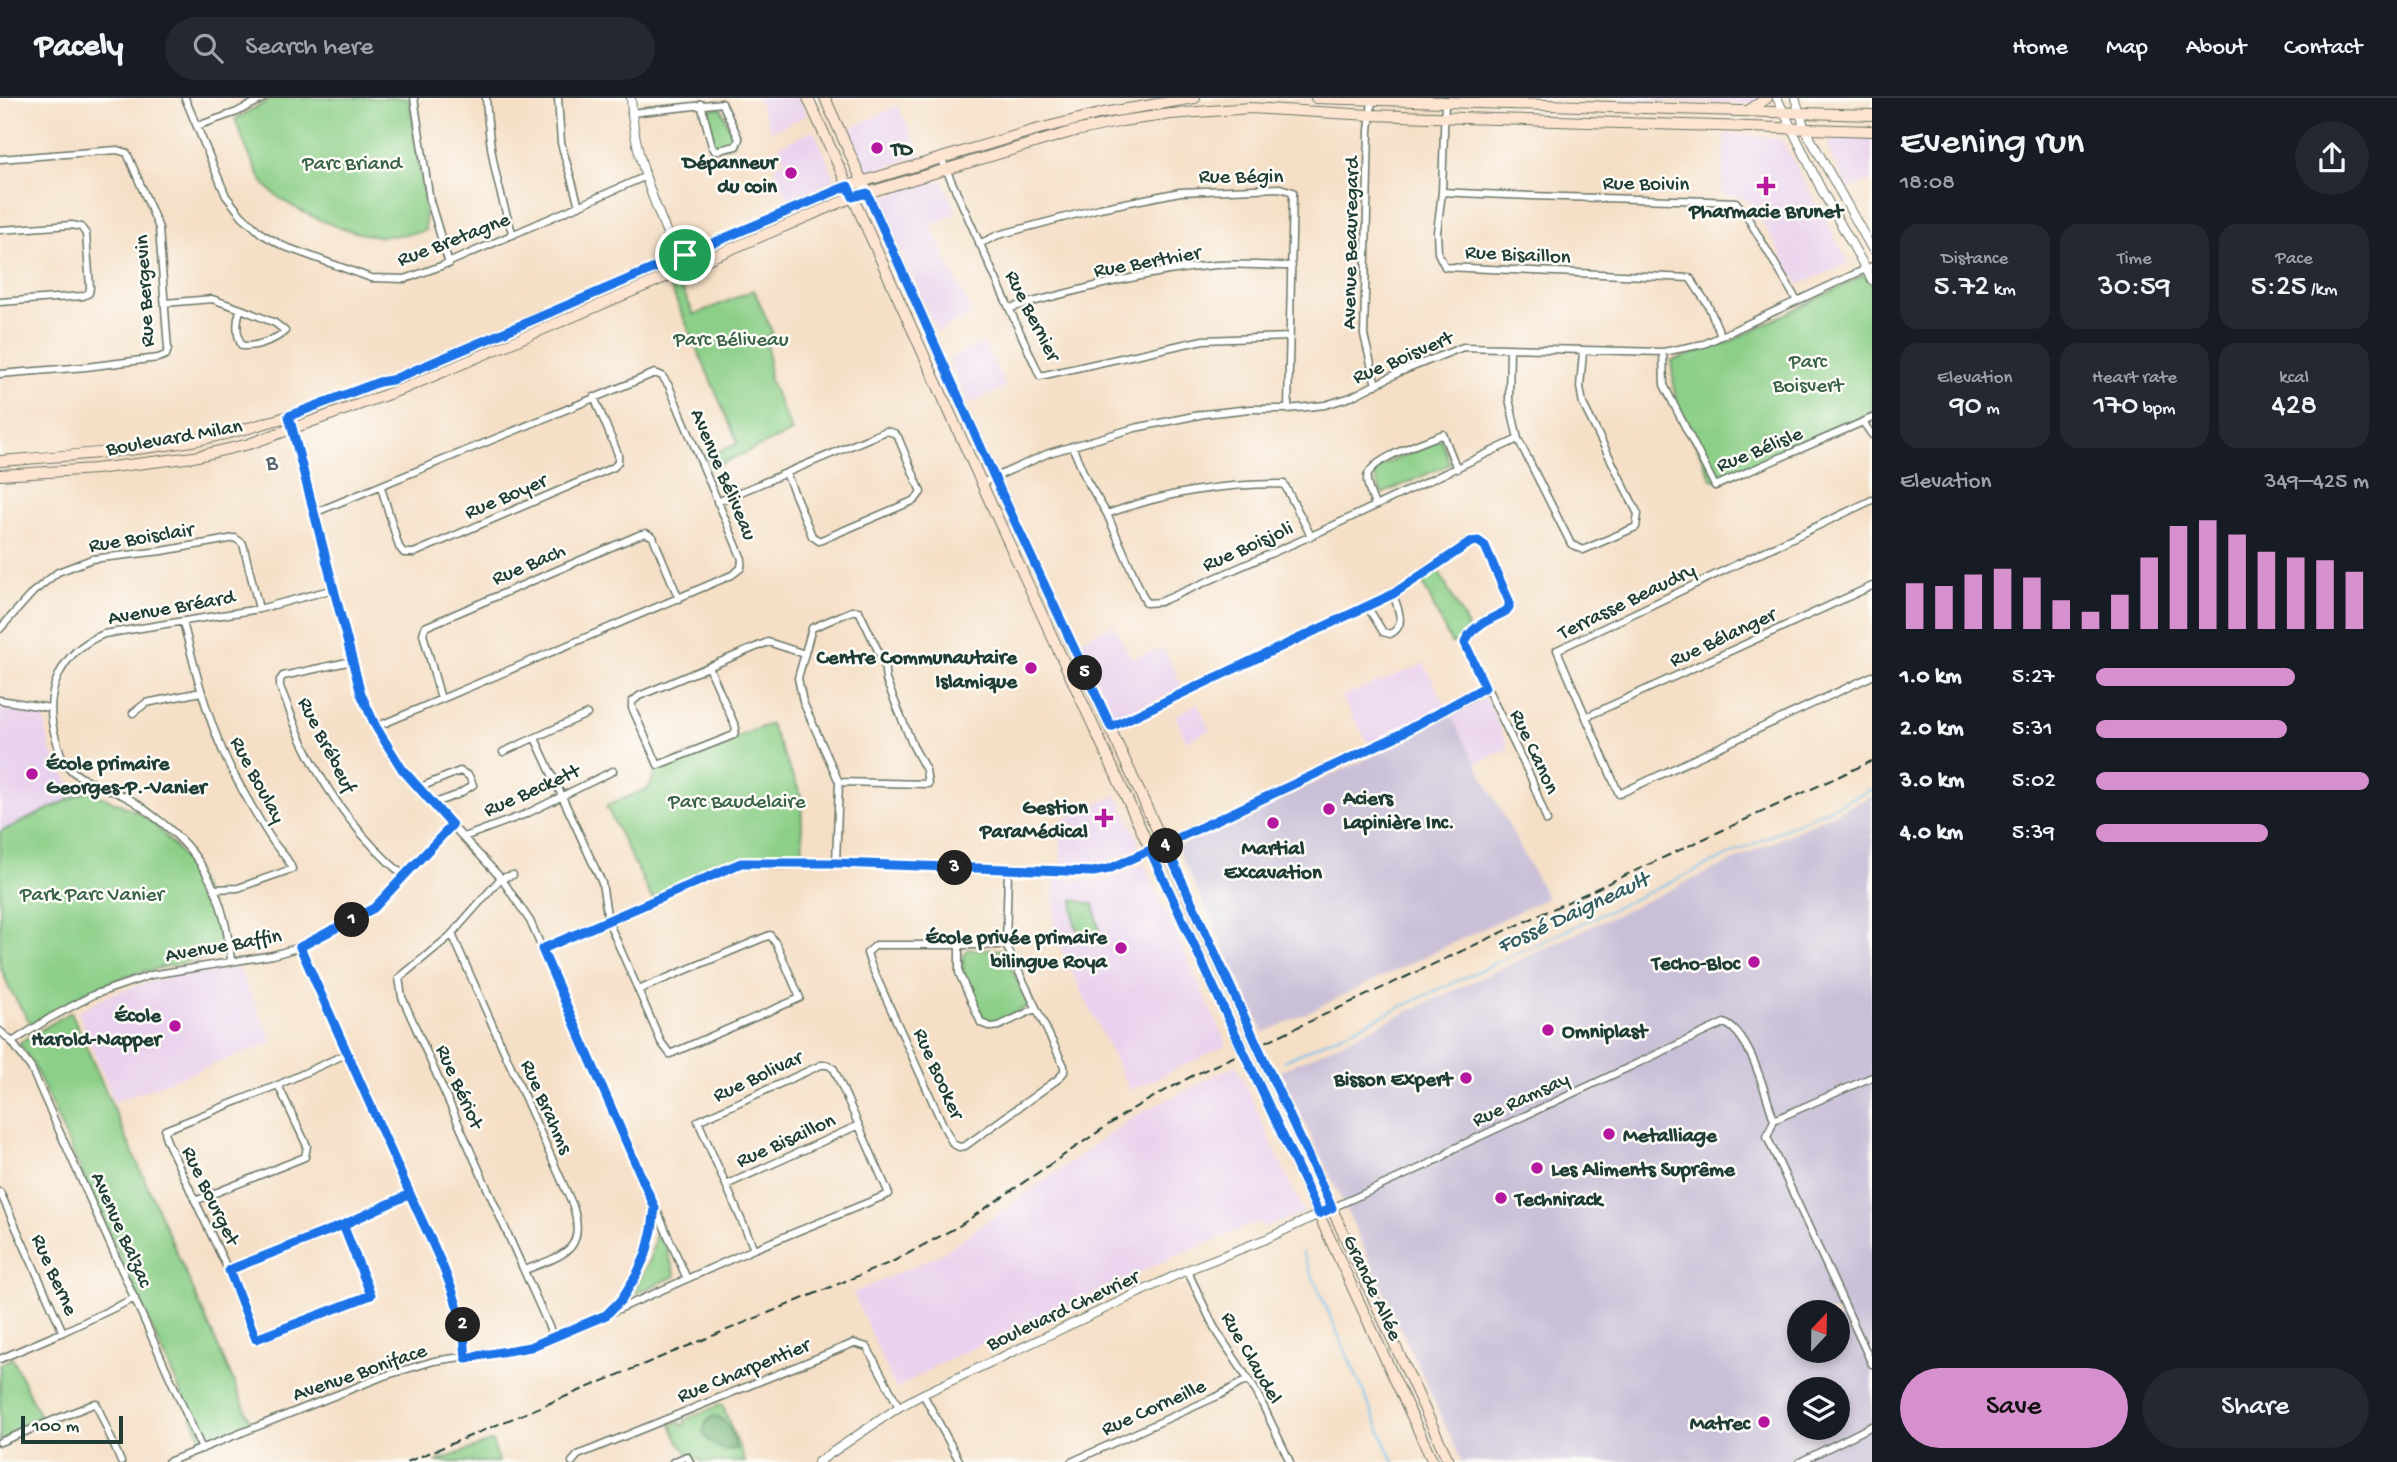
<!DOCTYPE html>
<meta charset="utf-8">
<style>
body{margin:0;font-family:"Gochi Hand",sans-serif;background:#242831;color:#f1f3f6;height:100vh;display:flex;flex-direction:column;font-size:26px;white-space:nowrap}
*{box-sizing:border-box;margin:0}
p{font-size:23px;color:#9ea1a6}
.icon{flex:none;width:38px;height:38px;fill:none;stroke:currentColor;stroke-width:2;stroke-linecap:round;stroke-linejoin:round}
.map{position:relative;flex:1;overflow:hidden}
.drawer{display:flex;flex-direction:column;background:#171b24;width:525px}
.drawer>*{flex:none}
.needle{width:46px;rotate:22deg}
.controls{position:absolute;left:1787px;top:1202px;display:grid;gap:14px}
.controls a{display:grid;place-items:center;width:63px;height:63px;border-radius:50%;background:#171b24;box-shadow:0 4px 10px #0003;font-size:35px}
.scale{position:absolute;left:21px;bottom:18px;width:102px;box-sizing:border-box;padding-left:7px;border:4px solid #1f3d34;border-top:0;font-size:19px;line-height:24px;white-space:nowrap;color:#1f3d34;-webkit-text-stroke:5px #fdfcf7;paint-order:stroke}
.pin{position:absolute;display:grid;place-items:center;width:60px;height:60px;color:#fff;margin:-30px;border:4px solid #fff;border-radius:50%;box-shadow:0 2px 7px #0007}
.km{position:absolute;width:35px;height:35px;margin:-18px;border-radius:50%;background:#222;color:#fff;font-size:19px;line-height:35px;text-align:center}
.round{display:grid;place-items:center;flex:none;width:74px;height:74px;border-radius:37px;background:#242831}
.summary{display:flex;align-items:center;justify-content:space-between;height:119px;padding:0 28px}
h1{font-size:38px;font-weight:600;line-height:52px}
.stats{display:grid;grid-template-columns:repeat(3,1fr);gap:10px;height:119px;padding:7px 28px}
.stats div{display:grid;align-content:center;border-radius:18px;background:#242831;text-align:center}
.stats b{font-size:30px;font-weight:600}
.stats small{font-size:19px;font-weight:400}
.stats p{font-size:19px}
.chart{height:196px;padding:14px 28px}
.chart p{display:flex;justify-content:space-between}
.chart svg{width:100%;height:126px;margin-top:7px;stroke:#d690ce;stroke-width:6}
.primary-button{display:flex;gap:14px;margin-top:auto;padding:14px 28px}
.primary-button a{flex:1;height:80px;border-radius:42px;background:#d690ce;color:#111;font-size:28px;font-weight:600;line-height:80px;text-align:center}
.primary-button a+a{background:#242831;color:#f1f3f6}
ul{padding:0 28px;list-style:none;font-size:23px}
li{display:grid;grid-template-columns:112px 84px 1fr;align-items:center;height:52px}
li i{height:18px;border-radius:9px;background:#d690ce}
header{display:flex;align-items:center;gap:42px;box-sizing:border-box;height:98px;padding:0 35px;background:#171b24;border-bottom:2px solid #363941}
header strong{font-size:33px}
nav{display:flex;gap:38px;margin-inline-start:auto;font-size:24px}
.search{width:490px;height:63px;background:#242831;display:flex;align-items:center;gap:18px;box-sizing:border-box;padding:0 24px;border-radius:38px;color:#9ea1a6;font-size:26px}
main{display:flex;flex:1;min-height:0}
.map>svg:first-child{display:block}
.built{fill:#e9d2ed}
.industrial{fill:#c9bfd7;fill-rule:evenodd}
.green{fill:#8ccf88;stroke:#56865e;stroke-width:2}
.forest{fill:#71b274;stroke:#487854;stroke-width:2}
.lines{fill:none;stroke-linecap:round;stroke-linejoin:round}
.stream{stroke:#72c0ed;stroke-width:2}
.minor-casing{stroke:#6a7667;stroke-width:9}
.tertiary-casing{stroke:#6a7667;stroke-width:10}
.secondary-casing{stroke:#6a7667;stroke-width:12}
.minor{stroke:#fff;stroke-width:6}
.tertiary{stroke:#fff;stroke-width:8}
.secondary{stroke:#fde4d1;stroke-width:10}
.rail{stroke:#1f3d34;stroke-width:2;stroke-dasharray:10 5;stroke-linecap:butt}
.route-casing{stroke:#fff;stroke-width:14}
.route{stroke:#1a73e8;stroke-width:9}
.poi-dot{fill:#b5179e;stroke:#fdfcf7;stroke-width:2.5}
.labels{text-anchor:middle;stroke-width:5;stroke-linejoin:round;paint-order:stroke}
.poi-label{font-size:21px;font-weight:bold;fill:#1f3d34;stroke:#fdfcf7;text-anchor:end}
.park-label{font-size:21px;fill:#3a6249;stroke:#fdfcf7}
.street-label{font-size:21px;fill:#1f3d34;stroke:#fdfcf7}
.neighbourhood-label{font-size:23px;letter-spacing:2px;fill:#59636e;stroke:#fdfcf7}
.water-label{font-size:23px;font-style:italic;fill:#345e62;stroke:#fdfcf7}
</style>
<header>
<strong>Pacely</strong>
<div class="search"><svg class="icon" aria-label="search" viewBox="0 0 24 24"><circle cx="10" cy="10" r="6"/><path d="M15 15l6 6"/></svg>Search here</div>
<nav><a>Home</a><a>Map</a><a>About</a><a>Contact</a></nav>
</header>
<main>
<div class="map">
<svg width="1872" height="1364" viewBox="0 0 1872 1364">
<rect width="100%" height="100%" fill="#fdfcf7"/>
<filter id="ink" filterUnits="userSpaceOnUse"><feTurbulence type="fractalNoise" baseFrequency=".0143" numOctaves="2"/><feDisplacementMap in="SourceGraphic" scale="14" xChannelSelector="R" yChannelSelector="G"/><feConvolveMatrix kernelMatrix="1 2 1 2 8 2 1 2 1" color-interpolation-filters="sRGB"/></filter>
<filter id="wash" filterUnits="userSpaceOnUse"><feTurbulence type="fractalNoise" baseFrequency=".00686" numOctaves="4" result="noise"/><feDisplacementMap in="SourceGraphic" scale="28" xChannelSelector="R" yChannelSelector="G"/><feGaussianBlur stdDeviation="1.57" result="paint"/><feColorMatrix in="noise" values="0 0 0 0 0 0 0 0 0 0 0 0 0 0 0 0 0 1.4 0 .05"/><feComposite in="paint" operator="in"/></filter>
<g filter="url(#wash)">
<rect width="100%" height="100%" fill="#f5dfc6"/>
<path class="built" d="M757,0H800L807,17L771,33Z
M1619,0H1764L1757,6L1619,2Z
M898,7L922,58L867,74L847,32Z
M814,32L832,74L834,82L790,104L774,68L785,63L779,48Z
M1725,35L1781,41L1849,165L1799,187L1753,108L1744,100L1722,96Z
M1834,36L1872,37V82L1848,91L1828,51L1830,40Z
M939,82L943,83L957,115L931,127L972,216L937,234L880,105L884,98Z
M984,245L1006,289L969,306L949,261Z
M1113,527L1132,560L1163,550L1183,589L1120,619L1113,617L1078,543Z
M1424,566L1447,610L1368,645L1341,599Z
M1486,600L1509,650L1476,665L1449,614Z
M1197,604L1210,632L1186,643L1175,617L1191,610Z
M0,608L43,615L51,653L60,670L69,683L89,692L0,734Z
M1117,697L1139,743L1137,750L1099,767L1061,766V722Z
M1144,766L1227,947L1130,993L1053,835L1055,780L1098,783L1109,781Z
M238,870L273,944L114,1004L78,913L109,897L143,886L177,877Z
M1236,967L1304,1115L1263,1130L1258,1124L1155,1167L939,1266L896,1291L853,1195L941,1156L1135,1018Z"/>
<path class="industrial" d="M1449,614L1547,800L1264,935L1177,749L1405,643Z
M1872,698V1364H1462L1348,1115L1280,973ZM1799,1214H1838V1253H1799ZM1799,1292H1838V1330H1799Z"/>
<path class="green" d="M273,0H409L425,107V133C409,136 394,139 377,138C345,135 278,109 261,81C250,63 243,40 235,21Z
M721,10L734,40L733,46L720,50L713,46L707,11Z
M1866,176L1872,186V315L1722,383L1712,381L1676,305L1671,263L1727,245Z
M678,182L694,217L754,192L773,236L767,239L770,283L792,334L711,370L706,359L738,345L669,186Z
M1441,341L1450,366L1382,396L1372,372Z
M1436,468L1468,529L1463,545H1451L1420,479Z
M770,626L801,697L803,760L740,761L652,801L606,708L649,690L657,670Z
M89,692C106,702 126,707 143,718C152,723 160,732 167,740C203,778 211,807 223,856L133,876L84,895L31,926L10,892L0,868V734Z
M1073,802L1094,806L1100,837L1080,836L1074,823Z
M968,851L1003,852L1029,908L995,924L985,922C976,903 952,871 968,851Z
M71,914L252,1326L204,1346L33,966L19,945Z
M658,1127L676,1178L632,1197L650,1162Z
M12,1260L43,1325L0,1343V1266Z
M722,1306L745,1364H702L700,1360L694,1361L681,1348L671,1327L680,1323L682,1328L686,1326L684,1322Z
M492,1343L499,1364H436Z"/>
<path class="forest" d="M712,1318C728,1319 733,1337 736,1351L723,1352L707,1341L703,1334L706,1325Z"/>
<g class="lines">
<path class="stream" d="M1284,963L1872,691
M1302,1154L1394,1364"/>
</g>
</g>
<g filter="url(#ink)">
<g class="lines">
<g class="minor-casing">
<path id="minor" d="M185,0L226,98L242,118L262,136L283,148L371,180L405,181L441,168L644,79
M414,0L430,103L449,166
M486,0C489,51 497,89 513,137
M558,0L561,45L579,108
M1372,2L1369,33L1364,237L1376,287
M1445,4L1442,94L1437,134L1438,155L1445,169L1690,180L1708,207L1721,238
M631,15L722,5L739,41L736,48L715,53L712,48L701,6
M197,28L237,14L264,0
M941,60L1040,278L1203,242L1289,239
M0,61L117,52L127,55L159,130L168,251L166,257L158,260L86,269L0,276
M1442,94C1540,100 1638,100 1736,104L1746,117L1796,201
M0,132L72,127L81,129L86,136L90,189L89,195L83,198L0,204
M979,146L998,137L1100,110L1180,94L1280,90L1293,94L1288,311
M165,205L212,201L241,211
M1010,210C1078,192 1146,173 1216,167C1241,165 1267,168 1292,168
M241,211L275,225L285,233C276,242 255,249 242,248C236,238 236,221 241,211Z
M1510,250L1509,301L1518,341L1571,446L1583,452L1636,429L1638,416L1583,306L1580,289L1583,254
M1663,254L1664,287L1715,388L1872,320
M289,318L361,596L376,629L402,671L432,706L501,780L530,823L687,1181
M1863,324L1872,337
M1072,348L1087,383L1107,416L1146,505L1160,504L1311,438L1518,341
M982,385L1049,355L1135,330L1204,316L1250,311H1288L1325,307L1351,299L1400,274L1463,249L1663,254L1704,246L1872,168
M381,389L399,449L404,455H414L614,369L618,364V356L594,299
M1872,402L1557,552L1619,696L1872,578
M717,404L886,333L894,335L898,339L921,394L915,402L819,443L812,438L786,375
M1375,408C1373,400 1366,388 1367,380C1368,361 1427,343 1443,336L1457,371
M314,415L655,275L662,278L669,288L742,461L741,470L732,477L376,629
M1107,416C1167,394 1220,386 1284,386L1311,438
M1367,508L1383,534L1390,536C1407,528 1398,511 1393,496
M183,524C197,579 210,634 238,684C249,704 261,726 274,745C281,755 288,759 292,771L238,790L215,791
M0,531L33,494L58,474L92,461L162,453L235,440L243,446L259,511
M352,563L283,578L280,582V589C289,609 295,630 305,649C329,699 361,741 403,777
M709,569L736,630L734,637L658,667L632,610V604L639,598L768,544L805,556
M441,601L423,536L425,529L639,437L646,435L653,439L679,501
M0,602L50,610
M133,615L146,605L201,594
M1586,619L1872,488
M1111,629L1393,496L1470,444L1478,443L1485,448L1509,503V508L1506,513L1471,532L1465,545L1531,680L1547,723
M535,640L602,785L608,823L661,944L670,956L800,900L777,847L770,837L638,892
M503,654L587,616
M418,690L460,673L469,678L473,687L457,697L432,706
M464,739L526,716L613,673
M836,765L839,684L803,604L798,580L812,530L852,513H859L884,565L886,582L913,648L926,672L928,686L839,684
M513,777L501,780L450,838L399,880L402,899L554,1240
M452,836L573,1108C587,1154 562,1157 525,1172
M959,847V875L981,925L991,929L999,928L1035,911
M1006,847L1064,968V974L1058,981L965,1048L959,1049L953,1046L944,1029L871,867L867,855L876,847H1006L1008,772
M300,849L437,1159C456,1195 463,1219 466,1260
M542,851L741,765H836L1093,774L1105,772L1393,640L1470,600L1485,589
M231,862C225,800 205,755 152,717C144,711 135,703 126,699C107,689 85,686 69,670C62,664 59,651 56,641C42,597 59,554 104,536L259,511L334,491
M0,933L12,944L31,970L202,1351
M12,944L50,920L93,897L151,877L273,857L300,849L374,810L451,727
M1774,1022L1872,979
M726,1087L859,1027
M0,1094L63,1234
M195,1103L305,1059L307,1048L278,987
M1332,1110L1429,1066L1444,1058L1453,1051L1724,925C1750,934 1765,996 1774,1022L1767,1039L1872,1266
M343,1127L371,1197L256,1241L228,1172L166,1041L165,1032L278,987L346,956
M228,1172L343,1127L410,1096
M1187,1172L1214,1229L1257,1295L1290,1364
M609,1214C637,1186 649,1151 655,1111
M0,1261L63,1234L135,1200
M923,1296L960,1364
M0,1344L96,1305L121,1364
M168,1364L384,1278L434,1263L530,1249L554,1240L754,1151L889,1096L834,971L828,967H821L698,1023L754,1151
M572,1364L578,1357L854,1245L867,1249L899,1309
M673,1364L687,1358L690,1364
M1071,1364L1220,1297L1248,1281
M1800,1364L1872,1328"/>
</g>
<g class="tertiary-casing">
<path id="tertiary" d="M631,0C633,61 659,116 682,171
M1777,0L1821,91L1872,182
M1795,0L1805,31L1872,151
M818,1364L899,1309L923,1296L1187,1172L1266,1141L1332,1110"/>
</g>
<g class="secondary-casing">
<path id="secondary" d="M808,0L996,417L1433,1364
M825,0L1001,394L1449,1364
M1316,0L1872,17
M1748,13L1767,0
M0,363C64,358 128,354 191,343C256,331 319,310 379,284L392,282L848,88L1035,32L1103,15L1195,0
M0,377L95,371L194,359L249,346L405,290L853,99L1071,34L1122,23L1171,16L1250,10L1370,17L1872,33"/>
</g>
<use href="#minor" class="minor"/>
<use href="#tertiary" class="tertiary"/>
<use href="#secondary" class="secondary"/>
<path class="rail" d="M407,1364L894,1163L959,1128L1132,1011L1192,978L1872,663"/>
</g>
</g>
<g class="lines" filter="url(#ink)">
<g class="route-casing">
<path id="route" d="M685,157L392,282L379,284L289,318L361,596L376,629L402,671L452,727L374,810L300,849L410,1096L343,1127L371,1197L256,1241L229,1172L343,1127L410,1096C434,1152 463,1198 466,1260L530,1249L606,1217L621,1202L636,1178L646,1156L652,1132L655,1110L542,851L741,765H836L1093,774L1109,771L1150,752L1319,1116L1332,1110L1165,746L1393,640L1485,589L1465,545C1470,528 1492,521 1506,513L1509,509V503L1485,448L1478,443L1471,444L1393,496L1111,629L1001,394L867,95L853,99L848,88L840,91L685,157"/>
</g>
<use href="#route" class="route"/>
</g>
<g class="poi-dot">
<circle cx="877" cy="50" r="7"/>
<circle cx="791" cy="75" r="7"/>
<path d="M1762.5 77.5h7v7h7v7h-7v7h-7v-7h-7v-7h7z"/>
<circle cx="1031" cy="570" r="7"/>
<circle cx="32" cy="676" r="7"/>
<circle cx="1329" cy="711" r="7"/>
<path d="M1100.5 709.5h7v7h7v7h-7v7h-7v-7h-7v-7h7z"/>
<circle cx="1273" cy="725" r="7"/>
<circle cx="1121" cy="850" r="7"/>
<circle cx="1754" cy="864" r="7"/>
<circle cx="175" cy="928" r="7"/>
<circle cx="1548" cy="932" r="7"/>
<circle cx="1466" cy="980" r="7"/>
<circle cx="1609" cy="1036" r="7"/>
<circle cx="1537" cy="1070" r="7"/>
<circle cx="1501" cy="1100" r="7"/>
<circle cx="1764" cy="1324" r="7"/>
</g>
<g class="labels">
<g class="poi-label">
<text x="891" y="57" text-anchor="start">TD</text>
<text x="777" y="70">Dépanneur<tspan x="777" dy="24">du coin</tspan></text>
<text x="1766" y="119" text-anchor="middle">Pharmacie Brunet</text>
<text x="1017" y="565">Centre Communautaire<tspan x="1017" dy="24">Islamique</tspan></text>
<text x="46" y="671" text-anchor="start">École primaire<tspan x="46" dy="24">Georges-P.-Vanier</tspan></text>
<text x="1343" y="706" text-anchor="start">Aciers<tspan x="1343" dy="24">Lapinière Inc.</tspan></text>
<text x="1088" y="715">Gestion<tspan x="1088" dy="24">ParaMédical</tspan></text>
<text x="1273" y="756" text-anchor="middle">Martial<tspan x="1273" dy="24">Excavation</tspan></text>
<text x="1107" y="845">École privée primaire<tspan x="1107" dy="24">bilingue Roya</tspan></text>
<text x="1740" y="871">Techo-Bloc</text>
<text x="161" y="923">École<tspan x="161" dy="24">Harold-Napper</tspan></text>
<text x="1562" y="939" text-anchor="start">Omniplast</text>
<text x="1452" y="987">Bisson Expert</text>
<text x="1623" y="1043" text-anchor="start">Metalliage</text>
<text x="1551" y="1077" text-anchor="start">Les Aliments Suprême</text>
<text x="1515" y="1107" text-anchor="start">Technirack</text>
<text x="1750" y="1331">Matrec</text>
</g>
<g class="park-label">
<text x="352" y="71">Parc Briand</text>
<text x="731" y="247">Parc Béliveau</text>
<text x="1808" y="269">Parc<tspan x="1808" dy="24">Boisvert</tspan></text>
<text x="737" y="709">Parc Baudelaire</text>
<text x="92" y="802">Park Parc Vanier</text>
</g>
<g class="street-label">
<text x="1241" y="84">Rue Bégin</text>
<text transform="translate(1646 84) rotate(1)" y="7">Rue Boivin</text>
<text transform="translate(453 140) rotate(-21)" y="7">Rue Bretagne</text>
<text transform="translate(1349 145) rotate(-89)" y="7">Avenue Beauregard</text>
<text transform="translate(1518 155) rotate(3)" y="7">Rue Bisaillon</text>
<text transform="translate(1147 162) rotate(-10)" y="7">Rue Berthier</text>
<text transform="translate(143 193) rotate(-93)" y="7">Rue Bergevin</text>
<text transform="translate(1034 217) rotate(63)" y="7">Rue Bernier</text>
<text transform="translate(1402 258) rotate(-23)" y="7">Rue Boisvert</text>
<text transform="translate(174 338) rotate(-10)" y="7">Boulevard Milan</text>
<text transform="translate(1759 350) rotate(-22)" y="7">Rue Bélisle</text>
<text transform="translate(725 376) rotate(67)" y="7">Avenue Béliveau</text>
<text transform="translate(505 397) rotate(-23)" y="7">Rue Boyer</text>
<text transform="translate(141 438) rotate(-9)" y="7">Rue Boisclair</text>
<text transform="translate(1247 447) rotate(-24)" y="7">Rue Boisjoli</text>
<text transform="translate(528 465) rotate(-23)" y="7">Rue Bach</text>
<text transform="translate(1626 502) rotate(-26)" y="7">Terrasse Beaudry</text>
<text transform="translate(171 508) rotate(-10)" y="7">Avenue Bréard</text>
<text transform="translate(1722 538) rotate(-25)" y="7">Rue Bélanger</text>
<text transform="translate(328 646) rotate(63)" y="7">Rue Brébeuf</text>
<text transform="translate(1536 653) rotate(65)" y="7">Rue Canon</text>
<text transform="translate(259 681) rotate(62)" y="7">Rue Boulay</text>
<text transform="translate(531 691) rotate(-24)" y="7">Rue Beckett</text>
<text transform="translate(223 846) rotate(-10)" y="7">Avenue Baffin</text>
<text transform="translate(940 975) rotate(66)" y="7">Rue Booker</text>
<text transform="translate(757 977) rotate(-25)" y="7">Rue Bolivar</text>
<text transform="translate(461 988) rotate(66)" y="7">Rue Bériot</text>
<text transform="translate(1520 1000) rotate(-25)" y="7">Rue Ramsay</text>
<text transform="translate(548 1008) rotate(66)" y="7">Rue Brahms</text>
<text transform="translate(785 1041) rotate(-24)" y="7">Rue Bisaillon</text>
<text transform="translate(212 1097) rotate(64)" y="7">Rue Bourget</text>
<text transform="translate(123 1131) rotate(66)" y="7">Avenue Balzac</text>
<text transform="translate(56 1176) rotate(66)" y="7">Rue Berne</text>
<text transform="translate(1374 1189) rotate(65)" y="7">Grande Allée</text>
<text transform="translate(1062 1211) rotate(-25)" y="7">Boulevard Chevrier</text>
<text transform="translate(1253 1259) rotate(60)" y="7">Rue Claudel</text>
<text transform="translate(743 1271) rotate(-22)" y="7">Rue Charpentier</text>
<text transform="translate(359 1273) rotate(-19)" y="7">Avenue Boniface</text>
<text transform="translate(1153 1308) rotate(-24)" y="7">Rue Corneille</text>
</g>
<g class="neighbourhood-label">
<text x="273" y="371">B</text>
</g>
<g class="water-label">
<text transform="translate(1572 813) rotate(-25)" y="8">Fossé Daigneault</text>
</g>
</g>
</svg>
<div class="controls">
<a><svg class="needle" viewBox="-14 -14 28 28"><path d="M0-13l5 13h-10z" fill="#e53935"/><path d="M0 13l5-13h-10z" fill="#9ea1a6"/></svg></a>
<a><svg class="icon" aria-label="layers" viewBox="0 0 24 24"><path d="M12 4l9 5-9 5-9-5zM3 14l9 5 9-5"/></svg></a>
</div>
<div class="scale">100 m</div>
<div class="pin" style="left:685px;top:157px;background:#1e9e55"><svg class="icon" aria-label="arrive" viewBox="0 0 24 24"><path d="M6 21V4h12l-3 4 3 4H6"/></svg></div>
<b class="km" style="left:352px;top:822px">1</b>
<b class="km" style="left:463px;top:1227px">2</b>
<b class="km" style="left:955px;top:770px">3</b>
<b class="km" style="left:1166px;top:748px">4</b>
<b class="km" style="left:1085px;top:575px">5</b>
</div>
<section class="drawer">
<div class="summary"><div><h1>Evening run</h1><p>18:08</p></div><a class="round"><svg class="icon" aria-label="share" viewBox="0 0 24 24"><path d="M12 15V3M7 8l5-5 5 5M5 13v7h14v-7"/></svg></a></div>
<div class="stats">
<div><p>Distance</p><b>5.72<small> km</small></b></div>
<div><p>Time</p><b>30:59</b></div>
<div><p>Pace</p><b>5:25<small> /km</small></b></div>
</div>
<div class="stats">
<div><p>Elevation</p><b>90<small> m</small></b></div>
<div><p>Heart rate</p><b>170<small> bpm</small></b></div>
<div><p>kcal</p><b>428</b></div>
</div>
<div class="chart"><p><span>Elevation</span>349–425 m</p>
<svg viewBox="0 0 160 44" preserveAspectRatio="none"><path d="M5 44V28M15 44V29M25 44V25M35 44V23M45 44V26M55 44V34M65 44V38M75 44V32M85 44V19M95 44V8M105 44V6M115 44V11M125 44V17M135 44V19M145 44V20M155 44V24"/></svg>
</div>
<ul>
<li><b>1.0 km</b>5:27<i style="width:73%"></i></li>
<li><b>2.0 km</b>5:31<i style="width:70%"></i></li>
<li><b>3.0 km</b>5:02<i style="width:100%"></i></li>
<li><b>4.0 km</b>5:39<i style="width:63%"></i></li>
</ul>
<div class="primary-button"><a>Save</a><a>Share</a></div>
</section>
</main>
